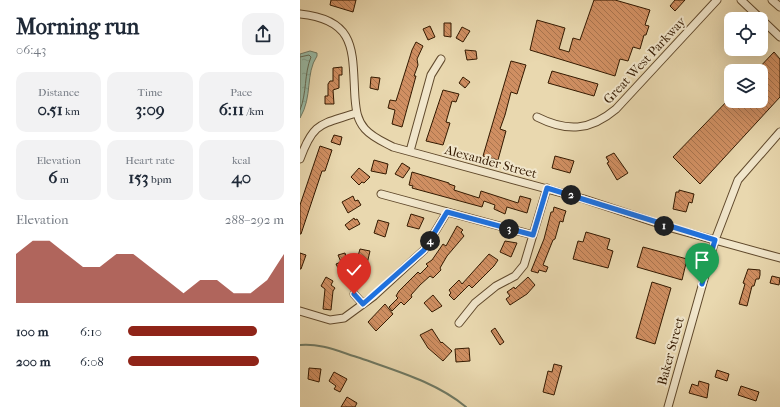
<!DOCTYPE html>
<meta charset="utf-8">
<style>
body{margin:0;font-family:"IM FELL French Canon",serif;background:#f2f2f3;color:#1f2937;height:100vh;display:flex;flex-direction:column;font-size:15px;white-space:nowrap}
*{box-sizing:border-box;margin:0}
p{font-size:13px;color:#747a83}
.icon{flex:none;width:22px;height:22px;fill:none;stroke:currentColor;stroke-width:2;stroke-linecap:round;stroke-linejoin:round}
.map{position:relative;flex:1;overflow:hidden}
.details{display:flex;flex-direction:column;background:#fff;width:300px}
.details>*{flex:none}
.tools{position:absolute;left:424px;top:12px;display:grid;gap:8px}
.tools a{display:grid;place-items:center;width:44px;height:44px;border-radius:8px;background:#fff;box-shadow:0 4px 16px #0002;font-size:20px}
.pin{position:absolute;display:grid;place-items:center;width:34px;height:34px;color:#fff;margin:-41px -17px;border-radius:50% 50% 50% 0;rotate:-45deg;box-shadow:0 0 4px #0007}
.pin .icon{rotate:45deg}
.km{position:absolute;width:20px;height:20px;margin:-10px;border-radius:50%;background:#222;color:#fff;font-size:11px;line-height:20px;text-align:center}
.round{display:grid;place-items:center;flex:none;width:42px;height:42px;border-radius:12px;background:#f2f2f3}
.overview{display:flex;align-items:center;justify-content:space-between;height:68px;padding:0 16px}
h1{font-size:22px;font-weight:700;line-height:30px}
.figures{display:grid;grid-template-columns:repeat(3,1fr);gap:6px;height:68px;padding:4px 16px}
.figures div{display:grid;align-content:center;border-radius:10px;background:#f2f2f3;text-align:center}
.figures b{font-size:17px;font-weight:700}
.figures small{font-size:11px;font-weight:400}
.figures p{font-size:11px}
.chart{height:112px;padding:8px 16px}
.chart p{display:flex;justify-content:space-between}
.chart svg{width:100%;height:72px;margin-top:4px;fill:#8f2418;opacity:.7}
ul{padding:0 16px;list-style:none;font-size:13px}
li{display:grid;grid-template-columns:64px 48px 1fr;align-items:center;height:30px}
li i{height:10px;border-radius:5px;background:#8f2418}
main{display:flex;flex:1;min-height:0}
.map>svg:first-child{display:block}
.water{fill:url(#water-ripples);stroke:#707a64}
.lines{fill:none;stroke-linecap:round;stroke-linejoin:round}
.shore{stroke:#666a53;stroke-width:1}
.stream{stroke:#707a64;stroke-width:2}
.building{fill:url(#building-back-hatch);stroke:#331900}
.minor-casing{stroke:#60492c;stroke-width:9}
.minor{stroke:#f1e6cb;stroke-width:7}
.route-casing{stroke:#fff;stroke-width:8}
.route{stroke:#1a73e8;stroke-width:5}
.labels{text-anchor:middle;stroke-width:4;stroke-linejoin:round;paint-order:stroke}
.street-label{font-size:13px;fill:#331900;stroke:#f1e6cb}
</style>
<main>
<section class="details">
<div class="overview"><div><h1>Morning run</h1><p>06:43</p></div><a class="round"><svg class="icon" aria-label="share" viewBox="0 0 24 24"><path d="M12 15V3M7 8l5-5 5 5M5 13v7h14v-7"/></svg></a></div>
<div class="figures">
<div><p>Distance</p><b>0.51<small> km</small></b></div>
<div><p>Time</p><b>3:09</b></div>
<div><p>Pace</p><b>6:11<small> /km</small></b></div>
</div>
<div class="figures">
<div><p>Elevation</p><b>6<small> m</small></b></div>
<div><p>Heart rate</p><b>153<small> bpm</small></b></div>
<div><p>kcal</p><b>40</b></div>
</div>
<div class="chart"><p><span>Elevation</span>288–292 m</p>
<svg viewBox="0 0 160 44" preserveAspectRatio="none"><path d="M0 44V14L10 6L20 6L30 14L40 22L50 22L60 14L70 14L80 22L90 30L100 38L110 30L120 30L130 38L140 38L150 30L160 14V44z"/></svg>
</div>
<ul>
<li><b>100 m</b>6:10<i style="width:83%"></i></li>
<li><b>200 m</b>6:08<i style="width:84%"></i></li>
</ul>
</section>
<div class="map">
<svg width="480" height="407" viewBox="0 0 480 407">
<defs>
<pattern id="water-ripples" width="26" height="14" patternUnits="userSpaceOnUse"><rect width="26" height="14" fill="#99bba6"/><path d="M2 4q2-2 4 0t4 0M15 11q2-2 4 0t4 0" fill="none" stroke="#84a08d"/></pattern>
<pattern id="building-back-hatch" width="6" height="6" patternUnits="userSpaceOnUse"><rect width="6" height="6" fill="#d08f62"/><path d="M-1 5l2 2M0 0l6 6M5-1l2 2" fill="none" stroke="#a9744e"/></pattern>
</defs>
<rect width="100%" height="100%" fill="#e9d8af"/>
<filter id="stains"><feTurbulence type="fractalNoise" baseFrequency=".005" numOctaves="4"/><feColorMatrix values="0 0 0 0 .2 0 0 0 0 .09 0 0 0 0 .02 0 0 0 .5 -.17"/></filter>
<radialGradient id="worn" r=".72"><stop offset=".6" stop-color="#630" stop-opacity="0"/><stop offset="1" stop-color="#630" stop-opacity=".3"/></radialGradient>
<path class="water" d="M10,51L17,53V56C5,74 13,96 0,118V54Z"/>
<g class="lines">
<path class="shore" d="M0,57L9,55L11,57C4,74 7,93 0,110"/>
<path class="stream" d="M0,345C21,343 40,352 60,358C96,371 136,382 166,407"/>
</g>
<path class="building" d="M31,0H56L53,12L30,5Z
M294,0H315L350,10L345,25L349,26L346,35H344L340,49L333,47L328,61L320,59L315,76L230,50L237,20L265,28L259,49L269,52L273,38L280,40Z
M375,0H385L375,11L370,6Z
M144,23H151V37L144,36Z
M130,26L135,37L128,40L123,29Z
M162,27L170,31L163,42L156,38Z
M116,42L123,46L117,59L118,65L114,76H116L102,127L92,124L95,110L88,108L90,100L96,101L112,50Z
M165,50L176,51L177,59L167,60Z
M474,52L480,59V97L400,184L373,157L431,97V101H461V71H456Z
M211,61L226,65L217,94L211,92L205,115L200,129L206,131L198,160L183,156Z
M42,67V75H39V88L33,90L34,104H25V96H28V84L30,81H33V68Z
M252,71L298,84L294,96L248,83Z
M71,77L80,78L78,90L70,88Z
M163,77L170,82L165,88L159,83Z
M143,90L159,94L156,102L152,101L146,122L150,123L143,145L126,141Z
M34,135L42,137L40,145L31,142Z
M20,146L32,150L25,171H22L1,234H0V205Z
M314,153L328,173L317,180L307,163L309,162L306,157Z
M255,156L274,161L270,173L252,168Z
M74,160L88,164L86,174L71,171Z
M102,163L110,168L103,178L95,174Z
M59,168L70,177L64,183L62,182L59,185L51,177Z
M112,172L149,183V184L155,186L154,190L179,198L181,191L218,203L220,196L231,199L227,213L207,207L205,214L194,209L195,205L184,201L182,207L112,188L113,186L109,185Z
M379,190L394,194L392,203L389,202L386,212L373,209L376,192H379Z
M53,196L55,201L58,200L61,205L48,213L42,202Z
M254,207L266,211L264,217L263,222L260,221L255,239L253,240L243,265L248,267L246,272L239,270L238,273L231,271L244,239L251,212H253Z
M111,214L124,218L119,229L107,226Z
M54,218L55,220L57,219L60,224L49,230L45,225Z
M78,220L89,223L85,237L74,233Z
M157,226L163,230L161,232L164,236L147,256L140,268L141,270L133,278L130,276L120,285L111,295L112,297L104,305L101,302L92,311L89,307L98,298L96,296L99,291L118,272L120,274L128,266L126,264L132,260L143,244L146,246Z
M286,232L310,239L307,249L313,251L308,268L273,259L278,241L283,242Z
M205,241L217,243L211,257L200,252Z
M343,247L387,259L382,280L337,267Z
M60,249L70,251L67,264L53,261L54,265L38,268L36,264L41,262L38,255L45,253L47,260L58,256Z
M0,253L6,255L1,269H0Z
M189,254L198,260L194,266L172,288L169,285L154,300L149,295L151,293L149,290L159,280L162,284Z
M448,269L460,270V275L459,279H456L454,286H452L447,306L439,304L445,284L443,283Z
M472,276L480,278L479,285L470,283Z
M26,277L33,281L31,285L35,288L33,291L31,310L23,309L25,289L21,286Z
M228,277L235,285L227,294L210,305L206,299L210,296L207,292L214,287L215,289Z
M352,282L371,288L355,344L336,338Z
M133,295L142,306L132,312L124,303Z
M85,304L93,314L76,331L68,322Z
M195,328L204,342L200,345L191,331Z
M132,329L141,343L142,342L152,351L143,361L128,348L120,335Z
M169,348L170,361L156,362L155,349Z
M254,364L262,366L254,395L243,392L248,371L252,372Z
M9,368L21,369L19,382L8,379Z
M417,370L429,374L427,381L415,377Z
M34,372L47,379L40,392L34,389L36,386L29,381Z
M399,381L409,384L407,398L389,393L392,384L398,386Z
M441,386L459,392L456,401L438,395Z
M47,397L57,403L55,407H41Z"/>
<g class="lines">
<g class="minor-casing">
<path id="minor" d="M441,0L480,37
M472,0L480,7
M0,14C58,20 52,52 55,98C56,110 57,120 65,129C73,138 84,142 93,147L284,199L375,229L480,258
M237,117C267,132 290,131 316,109L417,0
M110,151L131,75L141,59
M0,159C14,121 21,125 56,113
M81,194L233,235
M54,294L63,304
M0,311L30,320L44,318L74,296L124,250L147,212
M159,323L175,303L196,286L215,276L224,265L247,188
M368,407L415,240L438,180L480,132"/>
</g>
<use href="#minor" class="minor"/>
</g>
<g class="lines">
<g class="route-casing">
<path id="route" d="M54,294L63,304L124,250L147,212L233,235L247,188L415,240L402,284"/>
</g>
<use href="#route" class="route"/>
</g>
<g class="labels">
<g class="street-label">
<text transform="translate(344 60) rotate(-47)" y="5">Great West Parkway</text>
<text transform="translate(191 161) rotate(15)" y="5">Alexander Street</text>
<text transform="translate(370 351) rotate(-75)" y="5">Baker Street</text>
</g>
</g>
<rect width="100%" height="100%" filter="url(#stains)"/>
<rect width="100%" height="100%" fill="url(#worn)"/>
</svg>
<div class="tools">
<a><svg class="icon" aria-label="locate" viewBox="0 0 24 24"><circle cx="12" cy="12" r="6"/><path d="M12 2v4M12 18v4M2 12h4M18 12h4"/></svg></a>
<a><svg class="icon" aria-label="layers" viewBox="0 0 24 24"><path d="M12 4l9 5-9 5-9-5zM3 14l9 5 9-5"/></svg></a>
</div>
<div class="pin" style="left:402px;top:284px;background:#1e9e55"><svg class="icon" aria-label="arrive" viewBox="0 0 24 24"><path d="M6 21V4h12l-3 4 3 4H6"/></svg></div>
<div class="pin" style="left:54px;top:294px;background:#d93025"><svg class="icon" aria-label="check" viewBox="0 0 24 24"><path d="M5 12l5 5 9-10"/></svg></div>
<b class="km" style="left:364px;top:226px">1</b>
<b class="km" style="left:271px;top:195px">2</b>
<b class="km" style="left:209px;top:229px">3</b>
<b class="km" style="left:130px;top:241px">4</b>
</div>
</main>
